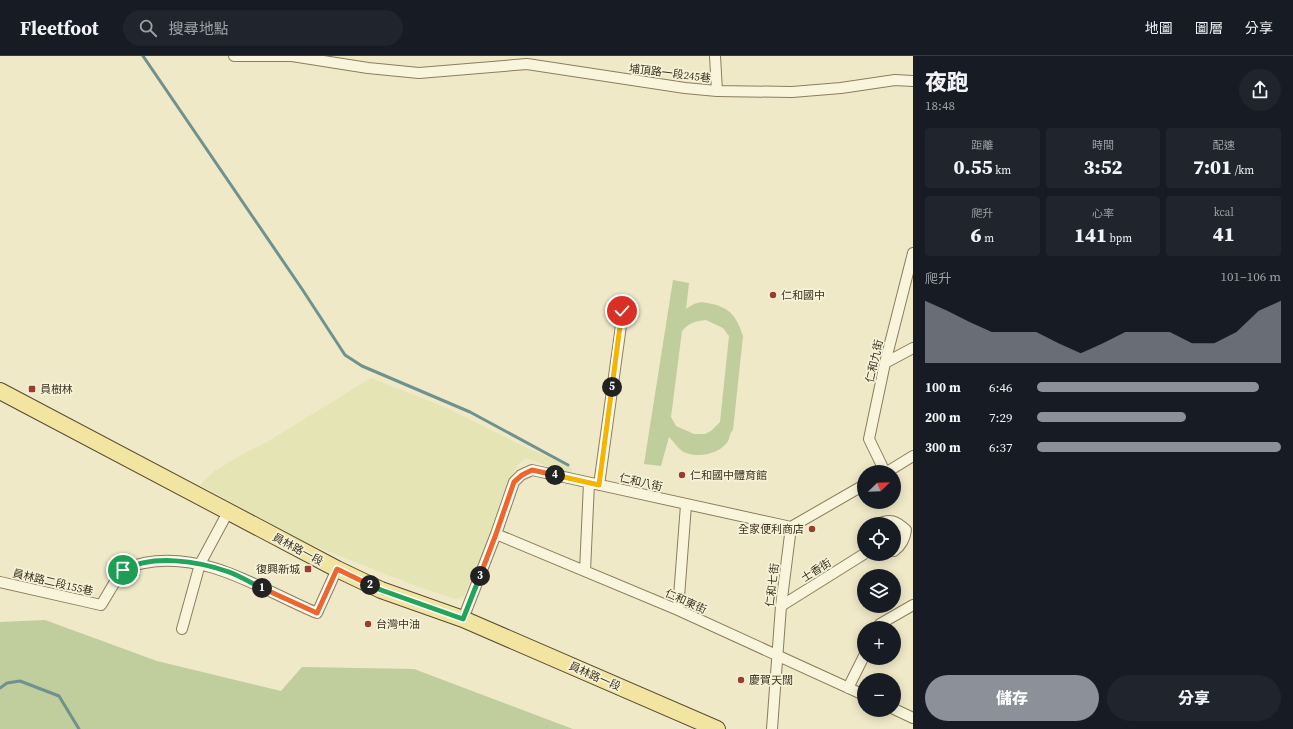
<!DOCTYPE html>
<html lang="zh-TW">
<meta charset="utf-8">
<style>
body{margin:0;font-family:"Source Serif 4","Noto Sans TC",serif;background:#20242c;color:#f1f3f6;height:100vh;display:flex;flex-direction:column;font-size:15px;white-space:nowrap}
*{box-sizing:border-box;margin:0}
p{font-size:13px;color:#9ea1a6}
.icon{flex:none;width:22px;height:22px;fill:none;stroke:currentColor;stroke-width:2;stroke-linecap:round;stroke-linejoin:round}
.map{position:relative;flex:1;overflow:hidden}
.sheet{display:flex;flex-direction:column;background:#171b24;width:380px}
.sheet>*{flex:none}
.needle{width:26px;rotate:67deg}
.buttons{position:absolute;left:857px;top:409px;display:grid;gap:8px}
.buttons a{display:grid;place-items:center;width:44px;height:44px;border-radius:50%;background:#171b24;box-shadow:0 2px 10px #0003;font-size:20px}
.pin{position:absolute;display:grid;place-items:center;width:34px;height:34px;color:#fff;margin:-17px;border:2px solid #fff;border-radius:50%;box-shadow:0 1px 4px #0007}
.km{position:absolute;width:20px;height:20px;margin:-10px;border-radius:50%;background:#222;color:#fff;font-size:11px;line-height:20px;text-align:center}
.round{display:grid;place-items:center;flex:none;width:42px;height:42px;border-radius:21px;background:#20242c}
.headline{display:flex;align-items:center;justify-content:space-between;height:68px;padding:0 12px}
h1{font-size:22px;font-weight:800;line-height:30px}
.figures{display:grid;grid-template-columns:repeat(3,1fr);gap:6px;height:68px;padding:4px 12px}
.figures div{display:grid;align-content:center;border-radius:4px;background:#20242c;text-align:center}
.figures b{font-size:20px;font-weight:800}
.figures small{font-size:11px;font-weight:400}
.figures p{font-size:11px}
.chart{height:112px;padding:8px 12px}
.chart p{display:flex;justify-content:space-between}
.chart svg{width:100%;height:72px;margin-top:4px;fill:#8c9099;opacity:.7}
.primary-button{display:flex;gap:8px;margin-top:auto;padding:8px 12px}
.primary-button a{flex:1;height:46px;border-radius:24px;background:#8c9099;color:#fff;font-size:16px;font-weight:800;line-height:46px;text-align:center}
.primary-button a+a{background:#20242c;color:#f1f3f6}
ul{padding:0 12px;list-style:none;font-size:13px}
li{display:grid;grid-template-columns:64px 48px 1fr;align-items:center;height:30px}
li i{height:10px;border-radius:5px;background:#8c9099}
header{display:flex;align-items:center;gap:24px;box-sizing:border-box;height:56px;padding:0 20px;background:#171b24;border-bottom:1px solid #363941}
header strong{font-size:19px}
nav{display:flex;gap:22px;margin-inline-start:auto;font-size:14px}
.search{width:280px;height:36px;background:#20242c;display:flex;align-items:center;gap:10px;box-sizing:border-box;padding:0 14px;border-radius:22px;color:#9ea1a6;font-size:15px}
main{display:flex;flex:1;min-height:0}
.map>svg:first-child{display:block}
.farmland{fill:#e5e4b5}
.green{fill:#c0cd9c;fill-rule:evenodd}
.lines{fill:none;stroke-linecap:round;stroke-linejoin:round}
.stream{stroke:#6f928f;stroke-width:3}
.minor-casing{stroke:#8b7d5d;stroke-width:12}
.primary-casing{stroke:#594a31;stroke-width:18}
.minor{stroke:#f9f5dc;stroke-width:10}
.primary{stroke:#f1e5a1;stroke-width:16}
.split-1-casing{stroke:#fff;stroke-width:8}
.split-2-casing{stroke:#fff;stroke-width:8}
.split-3-casing{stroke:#fff;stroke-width:8}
.split-4-casing{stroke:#fff;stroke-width:8}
.split-5-casing{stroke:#fff;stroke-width:8}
.split-6-casing{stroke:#fff;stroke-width:8}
.split-1{stroke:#22a559;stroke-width:5}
.split-2{stroke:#f0652b;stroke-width:5}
.split-3{stroke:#22a559;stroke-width:5}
.split-4{stroke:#f0652b;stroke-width:5}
.split-5{stroke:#f5b400;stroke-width:5}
.split-6{stroke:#f5b400;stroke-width:5}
.poi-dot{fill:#9a3d2d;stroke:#f6f2d8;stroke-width:1.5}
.labels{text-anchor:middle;stroke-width:3.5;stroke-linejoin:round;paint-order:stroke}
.street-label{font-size:11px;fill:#3c3220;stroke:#f6f2d8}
.poi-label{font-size:11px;fill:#3c3220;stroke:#f6f2d8;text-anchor:start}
</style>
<header>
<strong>Fleetfoot</strong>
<div class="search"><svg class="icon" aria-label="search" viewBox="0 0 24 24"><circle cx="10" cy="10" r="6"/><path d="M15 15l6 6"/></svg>搜尋地點</div>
<nav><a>地圖</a><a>圖層</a><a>分享</a></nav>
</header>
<main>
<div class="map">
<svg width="913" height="673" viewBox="0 0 913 673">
<rect width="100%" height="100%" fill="#efe9c8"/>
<path class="farmland" d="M371,322L447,352L519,388L572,412L571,417L565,416L526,402L517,409L504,436L483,495L464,540L456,543L421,532L300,484L200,429L213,416L241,399L267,386Z"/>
<path class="green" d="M673,224L689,227L686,253C689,251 693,248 697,247C701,245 708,247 712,248C731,252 737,262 743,280L733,374C729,378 730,381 728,385C720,399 694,403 682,395C677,391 673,385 669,381L661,410L644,408ZM706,264L723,272L729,280L720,366L711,375L705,378H694L676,370L671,361L682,275C689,267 695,265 706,264Z
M45,564L157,605L281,635L302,611L414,613L573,673H0V566Z"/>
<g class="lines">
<path class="stream" d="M143,0L302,233L345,299L362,310L470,356L568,409
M0,632L7,627L20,625L59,640L79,673"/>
<g class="minor-casing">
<path id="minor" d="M234,0H292L368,12L419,17L527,8L685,32L717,35L792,36L841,32L895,24L913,25
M715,0L717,35
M885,307L913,292
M885,416L869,383L885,307L913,197
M887,416L913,400
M599,429L623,255
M878,468C890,462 896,465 906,474
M496,478L678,554L864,639
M894,495C902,489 905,483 906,474
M585,515L589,427
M0,526L101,549C106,542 119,517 124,513C130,509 138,509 144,507C207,495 262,534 317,557L337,513
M781,550L864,498
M678,554L686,449
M463,563L496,478L514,426L521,419L532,414L791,471
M878,572L880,568L913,549
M182,573L200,508L228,456
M848,632L864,600
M894,653L913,662
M772,673L781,550L791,471L864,429"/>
</g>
<g class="primary-casing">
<path id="primary" d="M0,335L337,513L381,534L463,563L717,673"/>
</g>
<use href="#minor" class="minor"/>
<use href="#primary" class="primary"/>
</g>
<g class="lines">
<g class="split-1-casing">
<path id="split-1" d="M123,514C153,498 198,505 229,516C240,520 251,527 262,532"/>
</g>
<g class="split-2-casing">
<path id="split-2" d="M262,532L317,557L337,513L370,529"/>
</g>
<g class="split-3-casing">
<path id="split-3" d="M370,529L381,534L463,563L480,520"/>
</g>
<g class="split-4-casing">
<path id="split-4" d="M480,520L496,478L514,426L522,419L532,414L555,419"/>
</g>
<g class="split-5-casing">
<path id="split-5" d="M555,419L599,429L612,331"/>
</g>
<g class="split-6-casing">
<path id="split-6" d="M612,331L622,255"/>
</g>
<use href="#split-1" class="split-1"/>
<use href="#split-2" class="split-2"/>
<use href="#split-3" class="split-3"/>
<use href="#split-4" class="split-4"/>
<use href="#split-5" class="split-5"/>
<use href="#split-6" class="split-6"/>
</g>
<g class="poi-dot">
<circle cx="773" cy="239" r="4"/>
<rect x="28" y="329" width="8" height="8" rx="2"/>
<circle cx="682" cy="419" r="4"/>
<circle cx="812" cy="473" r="4"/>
<rect x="304" y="509" width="8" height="8" rx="2"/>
<circle cx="368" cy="568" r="4"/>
<circle cx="741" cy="624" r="4"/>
</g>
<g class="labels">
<g class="street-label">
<text transform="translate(670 17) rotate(7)" y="4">埔頂路一段245巷</text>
<text transform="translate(874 305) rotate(-77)" y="4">仁和九街</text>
<text transform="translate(641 426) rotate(13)" y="4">仁和八街</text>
<text transform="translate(298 493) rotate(28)" y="4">員林路一段</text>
<text transform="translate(816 514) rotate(-32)" y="4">士香街</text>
<text transform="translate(53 526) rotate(13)" y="4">員林路二段155巷</text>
<text transform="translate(772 529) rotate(-83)" y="4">仁和七街</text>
<text transform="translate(686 545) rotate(24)" y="4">仁和東街</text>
<text transform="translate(595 620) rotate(24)" y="4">員林路一段</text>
</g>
<g class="poi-label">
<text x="781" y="243">仁和國中</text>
<text x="40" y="337">員樹林</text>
<text x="690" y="423">仁和國中體育館</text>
<text x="804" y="477" text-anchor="end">全家便利商店</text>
<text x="300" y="517" text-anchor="end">復興新城</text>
<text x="376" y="572">台灣中油</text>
<text x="749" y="628">慶賀天闊</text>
</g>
</g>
</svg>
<div class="buttons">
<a><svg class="needle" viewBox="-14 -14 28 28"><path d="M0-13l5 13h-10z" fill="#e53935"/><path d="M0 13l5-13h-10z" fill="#9ea1a6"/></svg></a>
<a><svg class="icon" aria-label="locate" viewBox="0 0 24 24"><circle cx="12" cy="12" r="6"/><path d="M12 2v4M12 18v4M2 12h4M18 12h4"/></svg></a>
<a><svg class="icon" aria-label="layers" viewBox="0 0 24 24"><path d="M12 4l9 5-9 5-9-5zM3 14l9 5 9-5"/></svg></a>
<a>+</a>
<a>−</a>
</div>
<div class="pin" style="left:123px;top:514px;background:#1e9e55"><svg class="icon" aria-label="arrive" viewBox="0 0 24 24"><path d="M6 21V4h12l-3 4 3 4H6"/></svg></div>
<div class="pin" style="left:622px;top:255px;background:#d93025"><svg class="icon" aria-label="check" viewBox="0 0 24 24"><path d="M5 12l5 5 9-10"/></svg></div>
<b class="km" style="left:262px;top:532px">1</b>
<b class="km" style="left:370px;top:529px">2</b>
<b class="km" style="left:480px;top:520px">3</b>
<b class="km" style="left:555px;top:419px">4</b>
<b class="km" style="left:612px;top:331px">5</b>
</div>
<section class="sheet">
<div class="headline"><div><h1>夜跑</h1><p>18:48</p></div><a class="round"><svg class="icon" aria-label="share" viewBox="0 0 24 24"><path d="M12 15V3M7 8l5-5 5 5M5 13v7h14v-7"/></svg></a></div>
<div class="figures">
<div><p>距離</p><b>0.55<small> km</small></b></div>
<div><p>時間</p><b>3:52</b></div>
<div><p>配速</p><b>7:01<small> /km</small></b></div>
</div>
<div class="figures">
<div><p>爬升</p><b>6<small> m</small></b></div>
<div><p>心率</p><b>141<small> bpm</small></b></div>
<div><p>kcal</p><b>41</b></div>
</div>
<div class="chart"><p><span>爬升</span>101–106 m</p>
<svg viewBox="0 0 160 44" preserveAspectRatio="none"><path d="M0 44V6L10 12L20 19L30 25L40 25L50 25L60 32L70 38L80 32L90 25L100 25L110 25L120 32L130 32L140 25L150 12L160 6V44z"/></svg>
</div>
<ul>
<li><b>100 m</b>6:46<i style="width:91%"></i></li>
<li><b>200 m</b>7:29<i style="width:61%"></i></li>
<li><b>300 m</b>6:37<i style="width:100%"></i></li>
</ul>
<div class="primary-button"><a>儲存</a><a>分享</a></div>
</section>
</main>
